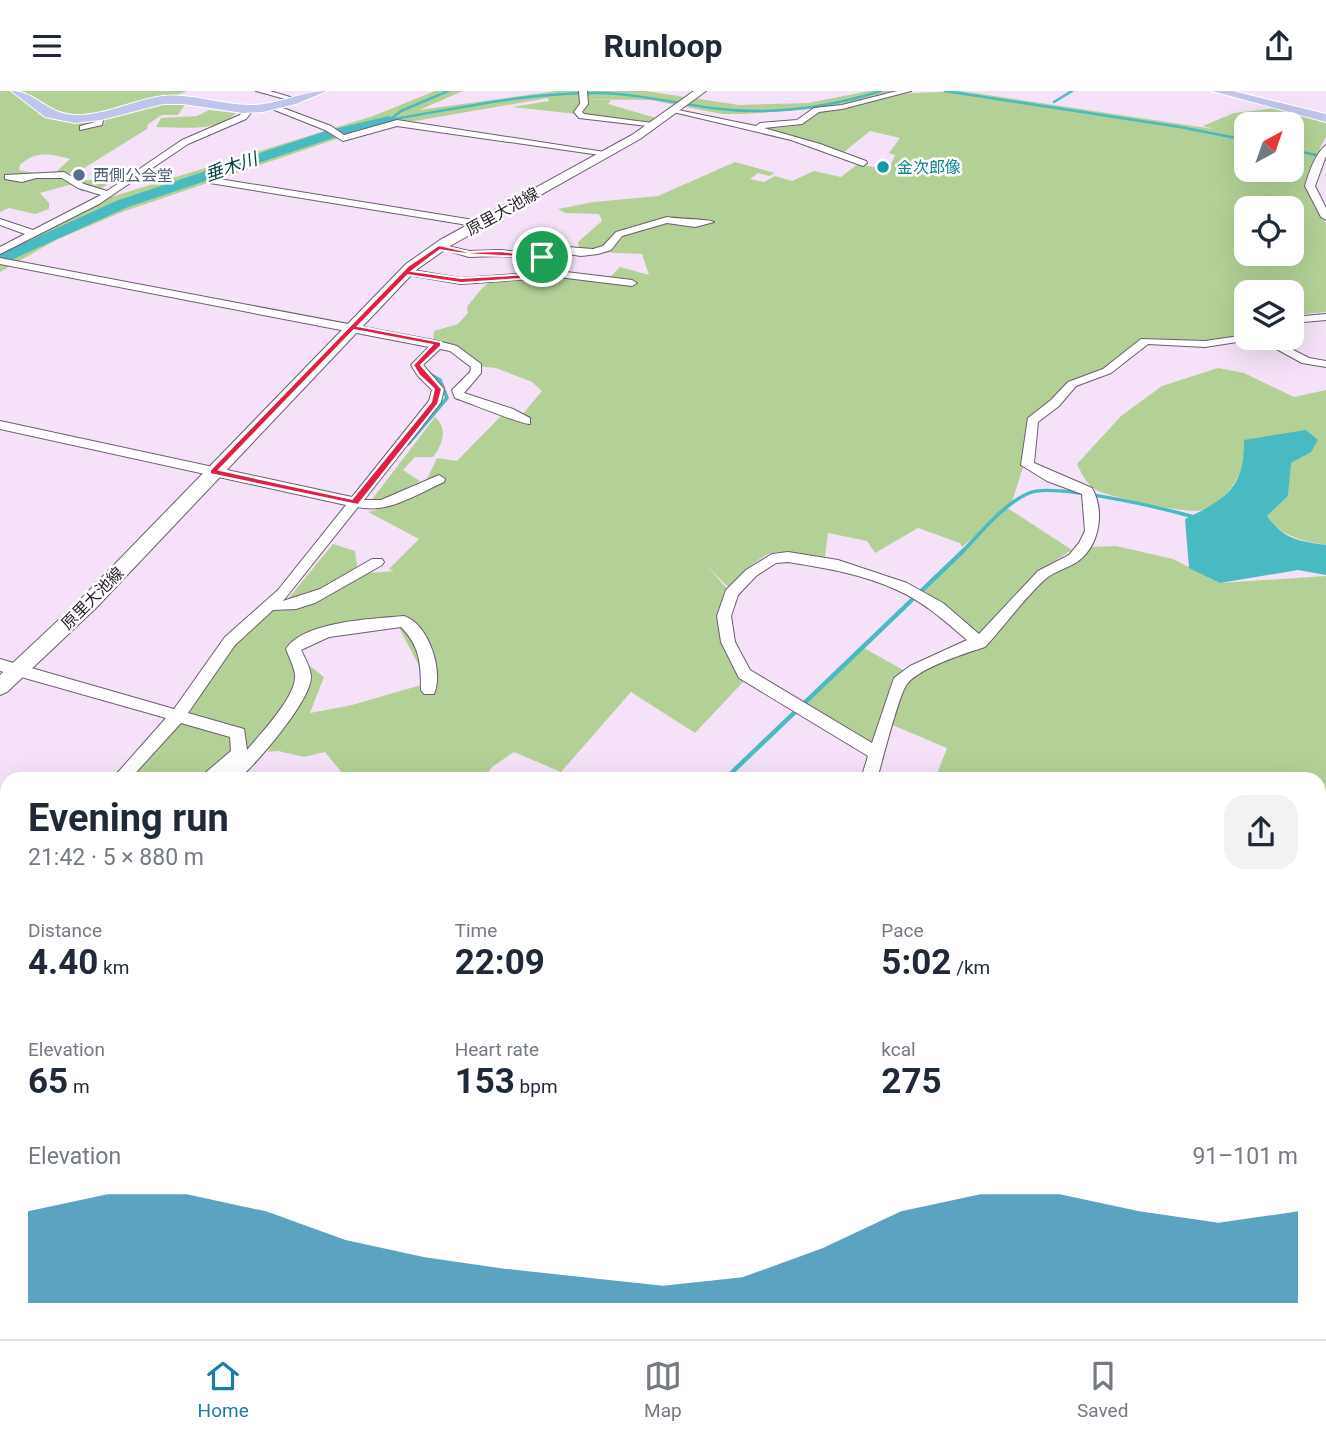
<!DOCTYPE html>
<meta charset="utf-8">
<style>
body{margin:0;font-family:Roboto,"Noto Sans JP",sans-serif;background:#f2f2f3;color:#1f2937;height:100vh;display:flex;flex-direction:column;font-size:26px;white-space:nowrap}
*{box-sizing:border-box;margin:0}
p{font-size:23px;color:#747a83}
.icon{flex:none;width:38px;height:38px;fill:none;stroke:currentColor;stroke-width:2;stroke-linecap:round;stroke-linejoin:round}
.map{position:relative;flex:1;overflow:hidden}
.panel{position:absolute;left:0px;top:681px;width:1326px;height:569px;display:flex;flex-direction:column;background:#fff;border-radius:21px 21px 0 0;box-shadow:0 7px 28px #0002}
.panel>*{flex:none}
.needle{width:46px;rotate:40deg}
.tools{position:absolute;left:1234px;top:21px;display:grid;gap:14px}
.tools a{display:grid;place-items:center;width:70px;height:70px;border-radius:14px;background:#fff;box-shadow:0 7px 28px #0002;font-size:35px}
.pin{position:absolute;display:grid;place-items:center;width:60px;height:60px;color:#fff;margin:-30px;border:4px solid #fff;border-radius:50%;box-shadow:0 2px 7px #0007}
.round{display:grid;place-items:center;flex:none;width:74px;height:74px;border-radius:21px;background:#f2f2f3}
.overview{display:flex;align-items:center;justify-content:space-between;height:119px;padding:0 28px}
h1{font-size:38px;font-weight:700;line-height:52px}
.figures{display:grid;grid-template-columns:repeat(3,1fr);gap:10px;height:119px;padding:7px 28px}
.figures div{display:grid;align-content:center}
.figures b{font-size:35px;font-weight:700}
.figures small{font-size:19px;font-weight:400}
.figures p{font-size:19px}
.chart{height:196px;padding:14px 28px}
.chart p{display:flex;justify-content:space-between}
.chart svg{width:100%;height:126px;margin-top:7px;fill:#187da8;opacity:.7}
header{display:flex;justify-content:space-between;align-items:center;height:91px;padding:0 28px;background:#fff;font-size:32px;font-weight:700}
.dock{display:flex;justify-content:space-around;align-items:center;height:98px;border-top:2px solid #e0e1e3;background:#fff;font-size:19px;color:#747a83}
.dock a{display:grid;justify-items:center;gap:4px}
.dock .selected{color:#187da8}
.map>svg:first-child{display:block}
.green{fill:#b3d196;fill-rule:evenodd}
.water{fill:#49b9c2}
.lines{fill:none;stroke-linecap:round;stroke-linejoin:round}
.stream-far3{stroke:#49b9c2;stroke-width:2.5}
.stream-far2{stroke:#49b9c2;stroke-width:3.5}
.stream-far1{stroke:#49b9c2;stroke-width:4.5}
.stream{stroke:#49b9c2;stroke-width:6}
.river{fill:#49b9c2;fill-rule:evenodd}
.minor-casing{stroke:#6d5d70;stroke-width:2}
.secondary-casing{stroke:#6d5d70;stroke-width:2}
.primary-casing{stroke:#fff;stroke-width:2}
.minor{fill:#fff;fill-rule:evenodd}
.secondary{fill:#fff;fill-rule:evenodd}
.primary{fill:#c0c5ec;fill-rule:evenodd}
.route{fill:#e11d48;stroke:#fff;stroke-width:2;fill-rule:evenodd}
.culture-dot{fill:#0f9aa8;stroke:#fff;stroke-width:2.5}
.service-dot{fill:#5c6f8a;stroke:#fff;stroke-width:2.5}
.labels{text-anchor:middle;stroke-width:5;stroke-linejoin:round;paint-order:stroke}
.far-culture-label{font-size:16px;fill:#0d838f;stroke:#fff;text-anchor:start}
.far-service-label{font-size:16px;fill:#4e5e75;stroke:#fff;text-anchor:start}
.far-street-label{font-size:16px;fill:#2b232c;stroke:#fff}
.far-water-label{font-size:18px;font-style:italic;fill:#083d41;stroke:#fff}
</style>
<header><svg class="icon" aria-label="menu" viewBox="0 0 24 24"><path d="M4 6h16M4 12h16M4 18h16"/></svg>Runloop<svg class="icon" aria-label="share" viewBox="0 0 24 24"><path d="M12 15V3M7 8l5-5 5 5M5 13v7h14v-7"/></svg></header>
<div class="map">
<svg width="1326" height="1248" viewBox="0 0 1326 1248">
<rect width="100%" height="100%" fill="#f5e2f8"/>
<path class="green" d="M0,0H187C179,5 100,23 86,24C66,26 62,15 38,23L55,29L105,33L104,29C125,19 163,6 185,14L178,24H162L148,33L147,38L81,79L64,84L55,82L70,68C51,63 36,59 20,74L19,79L75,90L107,88L109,93L97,99L80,100L81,95L69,94L40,102L49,112V118L35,123L9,117L0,121Z
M435,0H463L419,19L557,0H645L739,14L808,12L869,0H902L836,16L745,23H722L650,9L562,8L611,9L608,13L656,27L651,31L512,16L549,10L548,7L363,39L122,121L56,149L0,181V159L95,111L373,25Z
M961,0L1214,38L1203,35L1234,22L1276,17L1326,30V46L1319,59L1326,61V69L1321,67L1307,93L1326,133V221L1292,224V201H1246V246L1205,253L1145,250L1107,280L1069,296L1032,330L1024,373L1012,411L1006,416L1072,459L1045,476L975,548L923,502L983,438L962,456L960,452L918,437L875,462L867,450L828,442L825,466C766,458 772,455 728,496L707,475L731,502L724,525L744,590L695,642L631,601L561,681L514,661L492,676L484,688H338L343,683L325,661L304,666L278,660L268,661L270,651L201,688H119L230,550L271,516L289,515L360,480L369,482L394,480L389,478L419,448L368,421L388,415L427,388L437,367L457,370L502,324L521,325L542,300L532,291L496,277L476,275L433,250L434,240L458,233L468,222L467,216C473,209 481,196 489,192C514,178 575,185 603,187L610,186L620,176L649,184L642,163L594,161L579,156L578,151L602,130L599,123L565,122L558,118L594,111L658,105L735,71L775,82L769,85L758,82L750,88L764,91L775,85L792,90L814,80L841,86L858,73L883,78L890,76L895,64L889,62L900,47L870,40L844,61L761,38L796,35L822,20L895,3ZM1246,33H1292V79H1246ZM1246,117H1292V163H1246ZM394,527L428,592L352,614L310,622L324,586L290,559L298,552Z
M209,19L236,22C217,42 181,36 156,36L161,27L197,25Z
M1218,277L1244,282L1294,306L1326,299V454C1301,450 1284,445 1264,428L1288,405L1290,372L1251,363C1238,385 1229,410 1203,419C1190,424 1110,406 1096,399C1086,393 1082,383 1077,373L1121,325L1162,295Z
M435,326C448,338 443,353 433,366H415L403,379L420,390L383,410L370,411Z
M333,453L355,460L357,474L355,480L301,508L287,509Z
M1116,455L1173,468L1220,492L1326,485V763L1320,766V688H935L947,657L890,633L871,659L803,611L862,556L905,580L980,552L1043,483L1087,456Z
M1320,1211H1326V1248H1206L1213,1243L1320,1242Z
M64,1242L934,1243L932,1248H61Z"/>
<path class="water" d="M1306,339L1318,349L1311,361L1291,372L1288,405L1267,425C1284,449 1299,450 1326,454V484L1298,479L1220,492L1189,477L1185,428C1226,408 1245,397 1244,349Z"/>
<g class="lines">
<path class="stream-far3" d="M945,0L1180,36L1246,49
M1054,11L1072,0
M392,27L401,20L448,0
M389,29C459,17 530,1 601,2C638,3 675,12 712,17C770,25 826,17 881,0
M1292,59L1326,66"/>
<path class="stream-far2" d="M408,353L447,307L440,289L428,282
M961,462C981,442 1003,413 1029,402C1053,391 1166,418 1194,426"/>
<path class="stream-far1" d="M725,688L963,460"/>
<path class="stream" d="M0,828L7,820
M0,1118L7,1114"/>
<path class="river" d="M389,25L396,29L394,32L336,46L128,116L0,174V163L116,110L326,40Z"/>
<g class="minor-casing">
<path id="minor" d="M256,0H270L300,9L296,11Z
M579,0H587L588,13L582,21L584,23L660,33L656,36L579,27L574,21L580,13Z
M897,0H911L842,18L819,21L802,33L764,37L820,53L866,70L867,72L863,75L791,49L669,20L673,18L756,35L760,32L797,29L814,17L842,14Z
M275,14L331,35L344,44L397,29L611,62L607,65L397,35L343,50L325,39L272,18L271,16Z
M247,16L254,18L246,28L188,53L99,113L0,163V156L25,143L0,134V128L33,139L101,104L78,97L62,87H36L22,91L5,88V84L64,81L84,93L107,100L182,49L240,24Z
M97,23L104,25L102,34L80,39V35L95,31Z
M1326,54V65L1315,95L1326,117V129L1321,126L1305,95C1309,81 1315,63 1326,54Z
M213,87L480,130L485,133L480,136L210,92L208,90Z
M667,126C677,128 709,128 714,131L695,136L667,132L622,145L611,159L598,163L581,165L555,161L539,169L500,165L469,166L434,156L439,153L469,160L500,159L537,163L554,155L593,158L603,155L616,141Z
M0,167L438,250L457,255L481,273V282L464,302L513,318L530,327V333C523,334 467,311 455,307L452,299L470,281L471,276L450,260L440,258L423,274L444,298L441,311L364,409H381L439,384L445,388L444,391C417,403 388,423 358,416L283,510L320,498L372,468H382L384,471L382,474L315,512L296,518L273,519L235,554L188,622L244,638L247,659C260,643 297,605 295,584C294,575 289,566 286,558C304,530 373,528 404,525C429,533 444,581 434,603H424L421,599C421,573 420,555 401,536L329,546L301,559C305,567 310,576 311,585C312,609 257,671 239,688H198L231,660L230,646L181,632L130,688H112L166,627L0,580V568L174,618L225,546L278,499L346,414L0,338V330L352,406L429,310L432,299L418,285L411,274L429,256L0,173Z
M406,178L461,187L558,180L632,189L637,192L632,195L558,186L461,193L402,183L401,181Z
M1326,223V229L1292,232V226Z
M1246,244V247H1251L1250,249L1205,256L1148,253L1111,282L1076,295L1059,315L1038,331L1034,372L1092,397C1105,420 1100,455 1077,471C1068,477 1056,480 1048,486C1029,501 1003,537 985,556C966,562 919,577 907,593C899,603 882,671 877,688H861L868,665L739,587L721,551L717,525L726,499L746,479L772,463L788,461L838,469L907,492L943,512L979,543L1038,480L1069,464L1079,452L1085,440L1082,403L1047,390L1021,374L1028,327L1051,309L1068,291L1103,278L1141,248L1205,250ZM788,471C825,477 863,483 897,499C924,511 945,530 967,549L910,575L894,587L872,652L750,579L735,551L731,525L738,504L756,485L776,472Z
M1256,247H1270L1309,267L1326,270V276L1302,272Z
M7,802V823L0,826V805Z
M1326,841V857L1320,858V842Z
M0,911L7,914V932L0,929Z
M1326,1019V1039L1320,1040V1020Z
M7,1135V1157L0,1158V1136Z
M1320,1210L1326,1211V1235L1320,1233Z
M908,1242H932L930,1248H906Z
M1059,1242H1083L1082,1248H1058Z
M1198,1242H1225L1223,1248H1195Z"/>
</g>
<g class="secondary-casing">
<path id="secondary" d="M694,0H706L640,48L450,155L416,179L96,517L7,601L0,604V584L82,507L406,173L440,149L632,44Z"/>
</g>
<g class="primary-casing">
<path id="primary" d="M11,0C36,0 47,23 74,24C105,25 133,9 163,5C194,2 223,15 254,14C280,13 302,0 327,0L296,13L263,21L243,22L183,13H163L101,29L75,32L45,26Z
M1212,0H1233L1326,23V31Z"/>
</g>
<use href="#minor" class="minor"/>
<use href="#secondary" class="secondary"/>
<use href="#primary" class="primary"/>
</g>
<path class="route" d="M439,154L469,161L500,160L546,166L539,185L535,187L461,192L408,184L358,235L441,251V255L421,274L442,298L438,313L358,414L210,383V379L408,175ZM440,159C472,166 505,164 538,167L532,183L461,187L412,180ZM354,239L432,254L413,274L419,284L434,298L431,311L352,408L219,379Z"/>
<circle class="culture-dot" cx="883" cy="76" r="7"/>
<circle class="service-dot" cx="79" cy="84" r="7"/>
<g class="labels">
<g class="far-culture-label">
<text x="897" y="82">金次郎像</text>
</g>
<g class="far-service-label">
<text x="93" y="90">西側公会堂</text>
</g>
<g class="far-street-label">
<text transform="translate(502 120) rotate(-29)" y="6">原里大池線</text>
<text transform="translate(92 507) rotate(-45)" y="6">原里大池線</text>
</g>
<g class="far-water-label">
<text transform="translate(231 76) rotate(-19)" y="6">垂木川</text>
</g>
</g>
</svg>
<div class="tools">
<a><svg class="needle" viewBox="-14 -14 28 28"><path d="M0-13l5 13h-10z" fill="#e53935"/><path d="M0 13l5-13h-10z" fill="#747a83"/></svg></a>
<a><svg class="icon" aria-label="locate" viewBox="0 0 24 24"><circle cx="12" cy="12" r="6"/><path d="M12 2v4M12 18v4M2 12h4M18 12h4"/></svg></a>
<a><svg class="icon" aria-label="layers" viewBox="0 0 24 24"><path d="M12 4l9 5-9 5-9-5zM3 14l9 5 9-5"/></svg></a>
</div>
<div class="pin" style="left:542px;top:166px;background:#1e9e55"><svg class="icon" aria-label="arrive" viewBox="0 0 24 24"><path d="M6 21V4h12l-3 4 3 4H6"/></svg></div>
<section class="panel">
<div class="overview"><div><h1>Evening run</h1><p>21:42 · 5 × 880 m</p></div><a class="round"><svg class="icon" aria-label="share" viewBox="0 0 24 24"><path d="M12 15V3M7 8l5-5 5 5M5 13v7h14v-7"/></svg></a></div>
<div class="figures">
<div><p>Distance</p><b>4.40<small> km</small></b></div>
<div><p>Time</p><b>22:09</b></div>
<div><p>Pace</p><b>5:02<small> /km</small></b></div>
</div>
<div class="figures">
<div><p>Elevation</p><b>65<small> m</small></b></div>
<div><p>Heart rate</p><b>153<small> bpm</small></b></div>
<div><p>kcal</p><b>275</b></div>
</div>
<div class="chart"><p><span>Elevation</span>91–101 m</p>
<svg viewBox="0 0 160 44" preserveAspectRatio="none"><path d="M0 44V12L10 6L20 6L30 12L40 22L50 28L60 32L70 35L80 38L90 35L100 25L110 12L120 6L130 6L140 12L150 16L160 12V44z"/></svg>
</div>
</section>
</div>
<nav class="dock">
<a class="selected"><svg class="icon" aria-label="home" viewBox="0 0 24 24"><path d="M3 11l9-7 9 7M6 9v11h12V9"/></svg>Home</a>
<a><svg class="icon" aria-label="map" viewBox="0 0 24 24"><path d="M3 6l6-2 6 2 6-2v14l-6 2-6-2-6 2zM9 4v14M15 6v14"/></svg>Map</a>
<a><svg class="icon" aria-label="saved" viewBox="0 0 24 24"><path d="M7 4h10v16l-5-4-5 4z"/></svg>Saved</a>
</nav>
